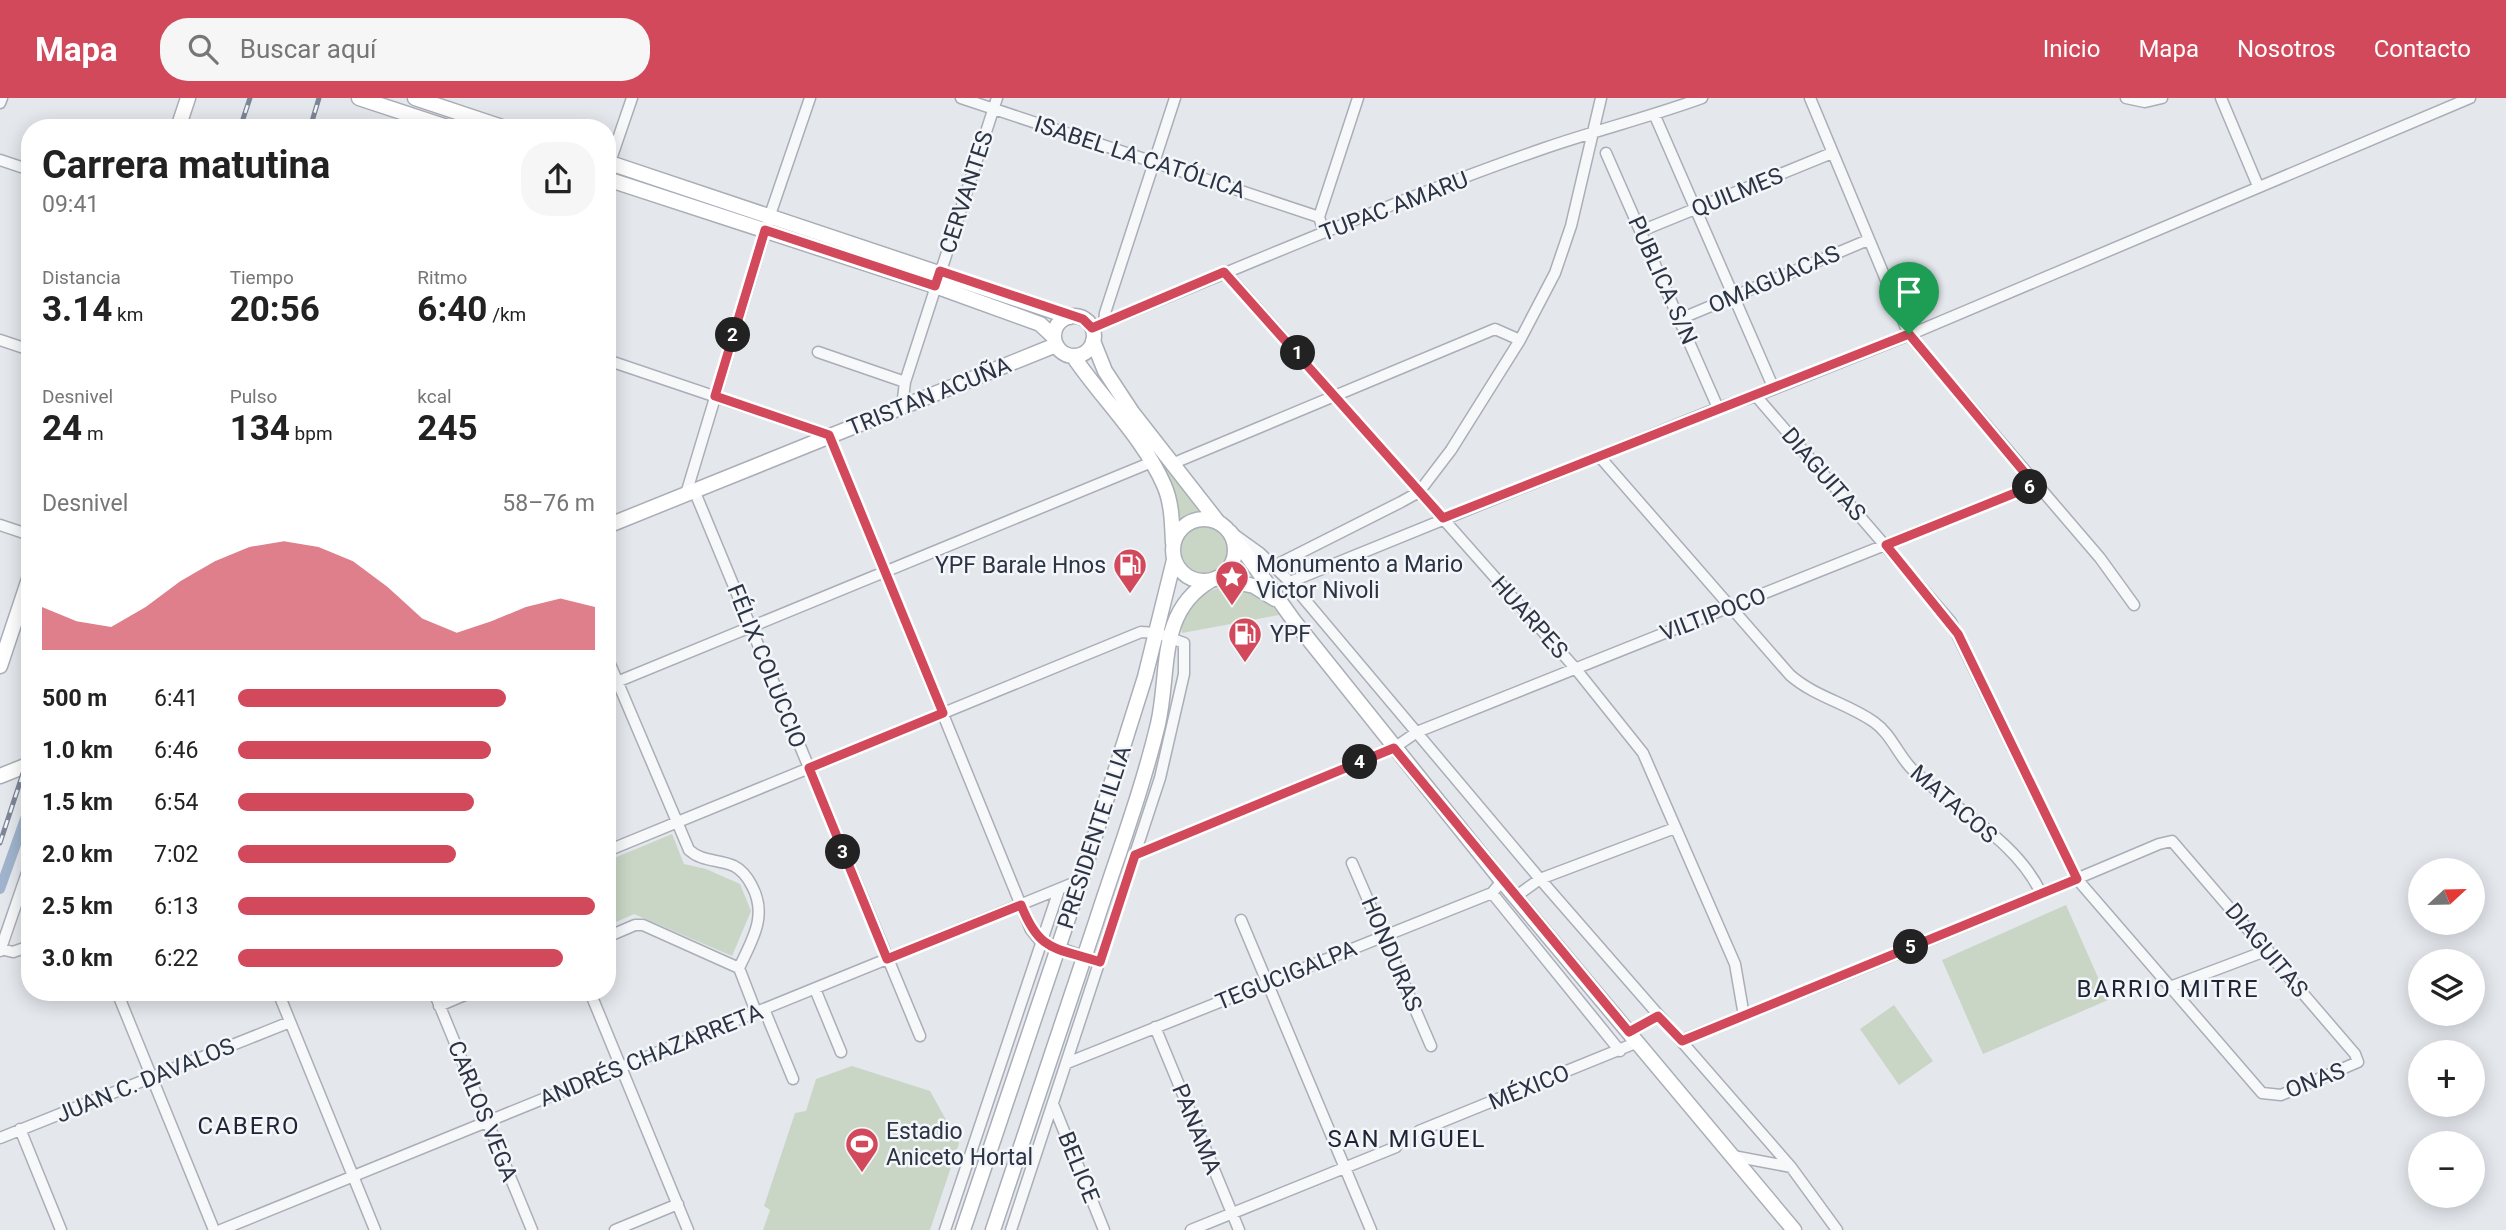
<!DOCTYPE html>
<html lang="es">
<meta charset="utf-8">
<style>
body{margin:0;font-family:Roboto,sans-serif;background:#f6f6f6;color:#222;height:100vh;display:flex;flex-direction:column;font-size:26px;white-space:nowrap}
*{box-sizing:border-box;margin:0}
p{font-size:23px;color:#767676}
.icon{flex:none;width:38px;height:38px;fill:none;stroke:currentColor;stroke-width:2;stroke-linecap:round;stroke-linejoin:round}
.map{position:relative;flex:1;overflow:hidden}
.details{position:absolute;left:21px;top:21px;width:595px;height:882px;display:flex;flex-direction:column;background:#fff;border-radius:28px;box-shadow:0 4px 18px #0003}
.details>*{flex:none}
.needle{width:46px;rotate:68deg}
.fabs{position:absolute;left:2408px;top:760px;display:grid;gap:14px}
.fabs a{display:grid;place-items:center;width:77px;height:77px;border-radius:50%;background:#fff;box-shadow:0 4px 18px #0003;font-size:35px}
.pin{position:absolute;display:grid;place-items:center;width:60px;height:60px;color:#fff;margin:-72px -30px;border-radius:50% 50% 50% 0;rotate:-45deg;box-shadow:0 0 7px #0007}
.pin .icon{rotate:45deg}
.km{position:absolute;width:35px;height:35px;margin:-18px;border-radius:50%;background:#222;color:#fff;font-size:19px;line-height:35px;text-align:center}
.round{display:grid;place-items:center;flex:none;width:74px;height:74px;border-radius:28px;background:#f6f6f6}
.headline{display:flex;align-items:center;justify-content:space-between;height:119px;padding:0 21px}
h1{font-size:38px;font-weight:700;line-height:52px}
.metrics{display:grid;grid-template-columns:repeat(3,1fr);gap:10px;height:119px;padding:7px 21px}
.metrics div{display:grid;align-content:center}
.metrics b{font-size:35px;font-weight:700}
.metrics small{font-size:19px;font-weight:400}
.metrics p{font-size:19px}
.chart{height:196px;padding:14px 21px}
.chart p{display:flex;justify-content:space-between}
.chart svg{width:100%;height:126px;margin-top:7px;fill:#d1495b;opacity:.7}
ul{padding:0 21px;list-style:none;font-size:23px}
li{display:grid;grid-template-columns:112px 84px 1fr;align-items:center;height:52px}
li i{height:18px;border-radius:9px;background:#d1495b}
header{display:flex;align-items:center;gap:42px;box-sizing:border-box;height:98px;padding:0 35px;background:#d1495b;color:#fff}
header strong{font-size:33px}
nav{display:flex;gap:38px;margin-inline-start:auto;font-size:24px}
.search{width:490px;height:63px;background:#f6f6f6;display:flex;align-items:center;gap:18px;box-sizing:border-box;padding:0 24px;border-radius:28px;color:#767676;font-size:26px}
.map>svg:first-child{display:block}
.green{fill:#c9d6c5}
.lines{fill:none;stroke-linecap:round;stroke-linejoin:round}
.canal{stroke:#9fb4cc;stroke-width:10}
.minor-casing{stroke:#a9aeb7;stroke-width:13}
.secondary-casing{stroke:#a9aeb7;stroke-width:17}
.minor{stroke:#f7f8fa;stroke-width:10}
.secondary{stroke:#fff;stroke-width:14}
.rail-casing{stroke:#7d8696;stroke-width:5}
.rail{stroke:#f4f6f9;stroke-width:2.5;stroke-dasharray:8;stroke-linecap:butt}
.route-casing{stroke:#fff;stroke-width:14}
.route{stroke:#d1495b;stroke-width:9}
.labels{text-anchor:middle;stroke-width:5;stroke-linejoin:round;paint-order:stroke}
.street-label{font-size:23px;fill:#2b3445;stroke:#f4f6f9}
.poi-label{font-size:23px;fill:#2b3445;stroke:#f4f6f9;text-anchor:start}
.neighbourhood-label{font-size:24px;letter-spacing:2px;fill:#1d2536;stroke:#f4f6f9}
</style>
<header>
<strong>Mapa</strong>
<div class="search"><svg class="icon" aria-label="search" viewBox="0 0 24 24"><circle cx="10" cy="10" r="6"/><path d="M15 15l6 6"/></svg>Buscar aquí</div>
<nav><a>Inicio</a><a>Mapa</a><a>Nosotros</a><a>Contacto</a></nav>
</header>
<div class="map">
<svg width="2506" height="1132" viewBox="0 0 2506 1132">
<rect width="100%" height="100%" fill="#e4e7ec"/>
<path class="green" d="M1156,355L1202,413L1178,422Z
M1181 451a24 24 0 1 1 48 0a24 24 0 1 1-48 0Z
M1218,490C1243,490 1265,495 1279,517L1182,535C1178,514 1199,496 1218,490Z
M672,736L684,766L706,771L740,786L751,813L732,858L634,816L607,828V763Z
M2066,807L2108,902L1983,956L1942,862Z
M1894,907L1933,963L1899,987L1860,931Z
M852,968L930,993L959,1045L930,1132H763L770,1112L764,1108L795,1015L806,1013L816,981Z"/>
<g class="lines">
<path class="canal" d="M0,791L30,707"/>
<g class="minor-casing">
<path id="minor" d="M961,0L1319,119
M1810,0L1909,237L2100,460L2134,507
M2126,0L2145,4L2162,0
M2221,0L2258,88
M0,5L2,0
M1655,18L1774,291
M1606,55L1718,310
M0,62L30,72
M607,73L632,0
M1641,133L1832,55
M1324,134L1319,119L1358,0
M1225,174L1575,570L1643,655L1735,866L1744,918
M1680,221L1868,142
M1104,225L1105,215L1175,0
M1092,230C1242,169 1392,103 1545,50C1597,32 1650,19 1702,0
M0,242L30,252
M818,254L905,284
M607,262L829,337L1031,832L1040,843L1091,861
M902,309L905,284L997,0
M1599,358L1790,577C1815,599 1847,605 1874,624C1891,636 1897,655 1911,670C1953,712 2014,739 2041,795
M1174,365L1495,231L1520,242
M694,392L920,938
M686,396L770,117L810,0
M0,427L30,437
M1235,437L1260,455L1290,484L1540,781L1791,1069L1837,1132
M1274,468L1401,404L1419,394L1451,352L1520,242L1555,175L1571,128L1601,0
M1290,484L1718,310L1756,298L1909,237L2470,0
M607,559L689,752C702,764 718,761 734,768C742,772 748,780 752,788C768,818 752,842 739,870L756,914
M607,588L1152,364
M607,753L1141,534L1157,535L1184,545V576L1160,680L1011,1132
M1135,757L1394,650L1417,634L2035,387
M1352,765L1431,948
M1492,795L1620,953
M1515,799L1540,781L1675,730
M1241,822L1371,1132
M607,839L635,827H643L739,870
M1,851L13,854L30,848
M0,853L30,766
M2170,889L2268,852
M815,891L841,954
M117,894L214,1132
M278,894L375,1132
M434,894L532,1132
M590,894L688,1132
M439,908L472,894
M764,911L793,981
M1155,929L1239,1132
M1629,935L1658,918
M1682,942C1842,880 2001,813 2159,746L2172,743L2355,956L2358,964L2281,997L2262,995L2077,781L1951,524L1756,298
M1067,965L1492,795L1502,783
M1053,1006L1104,1132
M20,1031L61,1132
M1419,1033L1638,944
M0,1040L290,924
M1733,1058L1791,1069
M221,1132L1081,782
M615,1132L678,1106
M945,1132L1059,792
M1191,1132L1396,1049"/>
</g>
<g class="secondary-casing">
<path id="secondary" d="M359,0L450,30
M415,0L505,30
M178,30L188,0
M607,64L1070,219
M607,81L935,188L1040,226L1054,239
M1054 238a20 20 0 1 1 40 0a20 20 0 1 1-40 0Z
M1093,243L1105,273L1132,314L1218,424
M1073,258C1102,301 1143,339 1164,387C1172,405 1172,425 1173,445
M1173 452a31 31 0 1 1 62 0a31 31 0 1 1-62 0Z
M607,428L1056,247
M1230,434L1294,523L1502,783L1794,1132
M1217,480L1254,488L1275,501
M0,568L30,478
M0,678L30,666
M963,1132L1081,782L1145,579L1174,462
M993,1132C1027,1029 1062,927 1096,824C1117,759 1142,693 1158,626C1170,574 1157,514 1210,483"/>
</g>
<use href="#minor" class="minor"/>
<use href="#secondary" class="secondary"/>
<g class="rail-casing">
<path id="rail" d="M240,30L250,0
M310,30L319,0
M0,745L30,654"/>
</g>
<use href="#rail" class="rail"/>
</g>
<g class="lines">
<g class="route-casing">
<path id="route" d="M765,132L935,188L940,173L1083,221L1092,230L1224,174L1443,420L1909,236L2035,387L1886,447L1958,536L2077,781L1682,943L1658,918L1629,934L1394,650L1135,757L1100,864C1055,849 1040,855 1021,807L887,861L809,670L943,615L829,337L715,298Z"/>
</g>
<use href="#route" class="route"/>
</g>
<defs>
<g id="fuel-pin" transform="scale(1.75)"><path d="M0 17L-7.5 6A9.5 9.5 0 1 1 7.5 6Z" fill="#d1495b" stroke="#f4f6f9"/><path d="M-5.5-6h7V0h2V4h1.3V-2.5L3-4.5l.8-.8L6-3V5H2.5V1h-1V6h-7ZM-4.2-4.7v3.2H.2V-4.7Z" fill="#fff"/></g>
<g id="sight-pin" transform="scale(1.75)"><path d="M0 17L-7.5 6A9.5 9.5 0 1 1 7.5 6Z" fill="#d1495b" stroke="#f4f6f9"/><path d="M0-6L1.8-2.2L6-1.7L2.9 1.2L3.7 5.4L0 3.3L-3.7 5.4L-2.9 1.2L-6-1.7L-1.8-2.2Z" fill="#fff"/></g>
<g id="stadium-pin" transform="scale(1.75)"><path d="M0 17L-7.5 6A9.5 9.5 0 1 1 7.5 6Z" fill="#d1495b" stroke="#f4f6f9"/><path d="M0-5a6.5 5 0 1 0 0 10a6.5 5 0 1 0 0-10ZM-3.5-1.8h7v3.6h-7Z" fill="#fff"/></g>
</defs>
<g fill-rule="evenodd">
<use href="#fuel-pin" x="1130" y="467"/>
<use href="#sight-pin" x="1232" y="479"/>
<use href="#fuel-pin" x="1245" y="536"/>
<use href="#stadium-pin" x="862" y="1046"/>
</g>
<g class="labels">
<g class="street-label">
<text transform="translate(1140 59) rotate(18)" y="8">ISABEL LA CATÓLICA</text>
<text transform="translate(966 94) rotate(-72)" y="8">CERVANTES</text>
<text transform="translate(1737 94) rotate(-22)" y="8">QUILMES</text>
<text transform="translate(1394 108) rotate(-21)" y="8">TUPAC AMARU</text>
<text transform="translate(1774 181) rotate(-23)" y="8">OMAGUACAS</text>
<text transform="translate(1663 182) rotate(66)" y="8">PUBLICA S/N</text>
<text transform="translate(929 298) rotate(-22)" y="8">TRISTAN ACUÑA</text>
<text transform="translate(1824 376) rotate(49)" y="8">DIAGUITAS</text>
<text transform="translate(1713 516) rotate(-21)" y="8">VILTIPOCO</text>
<text transform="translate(1530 519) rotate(48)" y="8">HUARPES</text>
<text transform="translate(767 568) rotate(68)" y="8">FÉLIX COLUCCIO</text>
<text transform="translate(1954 706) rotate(41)" y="8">MATACOS</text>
<text transform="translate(1094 739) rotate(-72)" y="8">PRESIDENTE ILLIA</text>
<text transform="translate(2267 852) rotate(50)" y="8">DIAGUITAS</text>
<text transform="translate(1392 856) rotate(67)" y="8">HONDURAS</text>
<text transform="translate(1286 877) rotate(-22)" y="8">TEGUCIGALPA</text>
<text transform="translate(651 957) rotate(-22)" y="8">ANDRÉS CHAZARRETA</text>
<text transform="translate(145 982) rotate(-22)" y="8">JUAN C. DAVALOS</text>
<text transform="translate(2315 982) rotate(-21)" y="8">ONAS</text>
<text transform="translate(1529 989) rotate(-22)" y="8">MÉXICO</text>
<text transform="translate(483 1013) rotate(68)" y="8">CARLOS VEGA</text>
<text transform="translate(1197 1031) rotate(68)" y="8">PANAMA</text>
<text transform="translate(1079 1069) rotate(68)" y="8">BELICE</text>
</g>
<g class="poi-label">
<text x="1256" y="474">Monumento a Mario<tspan x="1256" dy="26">Victor Nivoli</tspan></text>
<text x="1106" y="475" text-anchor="end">YPF Barale Hnos</text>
<text x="1270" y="544">YPF</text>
<text x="886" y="1041">Estadio<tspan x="886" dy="26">Aniceto Hortal</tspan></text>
</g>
<g class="neighbourhood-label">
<text x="2168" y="899">BARRIO MITRE</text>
<text x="249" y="1036">CABERO</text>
<text x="1407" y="1049">SAN MIGUEL</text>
</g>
</g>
</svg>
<div class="fabs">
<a><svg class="needle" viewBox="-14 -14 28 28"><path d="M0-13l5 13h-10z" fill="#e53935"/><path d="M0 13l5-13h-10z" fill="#767676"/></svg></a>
<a><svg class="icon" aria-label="layers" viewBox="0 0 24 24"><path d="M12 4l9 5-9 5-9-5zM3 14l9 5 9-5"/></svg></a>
<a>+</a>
<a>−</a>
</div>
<div class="pin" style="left:1909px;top:236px;background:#1e9e55"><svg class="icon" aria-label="arrive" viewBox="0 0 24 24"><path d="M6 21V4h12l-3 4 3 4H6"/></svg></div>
<b class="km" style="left:1298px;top:255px">1</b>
<b class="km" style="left:733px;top:237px">2</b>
<b class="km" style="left:843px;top:754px">3</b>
<b class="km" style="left:1360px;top:664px">4</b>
<b class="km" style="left:1911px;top:849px">5</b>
<b class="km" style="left:2030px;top:389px">6</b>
<section class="details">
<div class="headline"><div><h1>Carrera matutina</h1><p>09:41</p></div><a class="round"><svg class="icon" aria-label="share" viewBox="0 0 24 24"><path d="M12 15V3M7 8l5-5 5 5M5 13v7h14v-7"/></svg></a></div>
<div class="metrics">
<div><p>Distancia</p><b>3.14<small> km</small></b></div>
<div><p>Tiempo</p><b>20:56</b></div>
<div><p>Ritmo</p><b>6:40<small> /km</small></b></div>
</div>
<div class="metrics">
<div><p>Desnivel</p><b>24<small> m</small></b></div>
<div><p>Pulso</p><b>134<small> bpm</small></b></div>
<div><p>kcal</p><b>245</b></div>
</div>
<div class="chart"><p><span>Desnivel</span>58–76 m</p>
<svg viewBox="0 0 160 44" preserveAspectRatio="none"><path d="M0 44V29L10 34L20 36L30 29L40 20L50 13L60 8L70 6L80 8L90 13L100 22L110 33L120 38L130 34L140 29L150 26L160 29V44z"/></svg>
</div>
<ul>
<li><b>500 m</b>6:41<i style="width:75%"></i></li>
<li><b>1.0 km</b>6:46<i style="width:71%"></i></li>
<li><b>1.5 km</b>6:54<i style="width:66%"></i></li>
<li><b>2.0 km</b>7:02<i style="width:61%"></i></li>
<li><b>2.5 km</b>6:13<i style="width:100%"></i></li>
<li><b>3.0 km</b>6:22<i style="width:91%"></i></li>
</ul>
</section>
</div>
